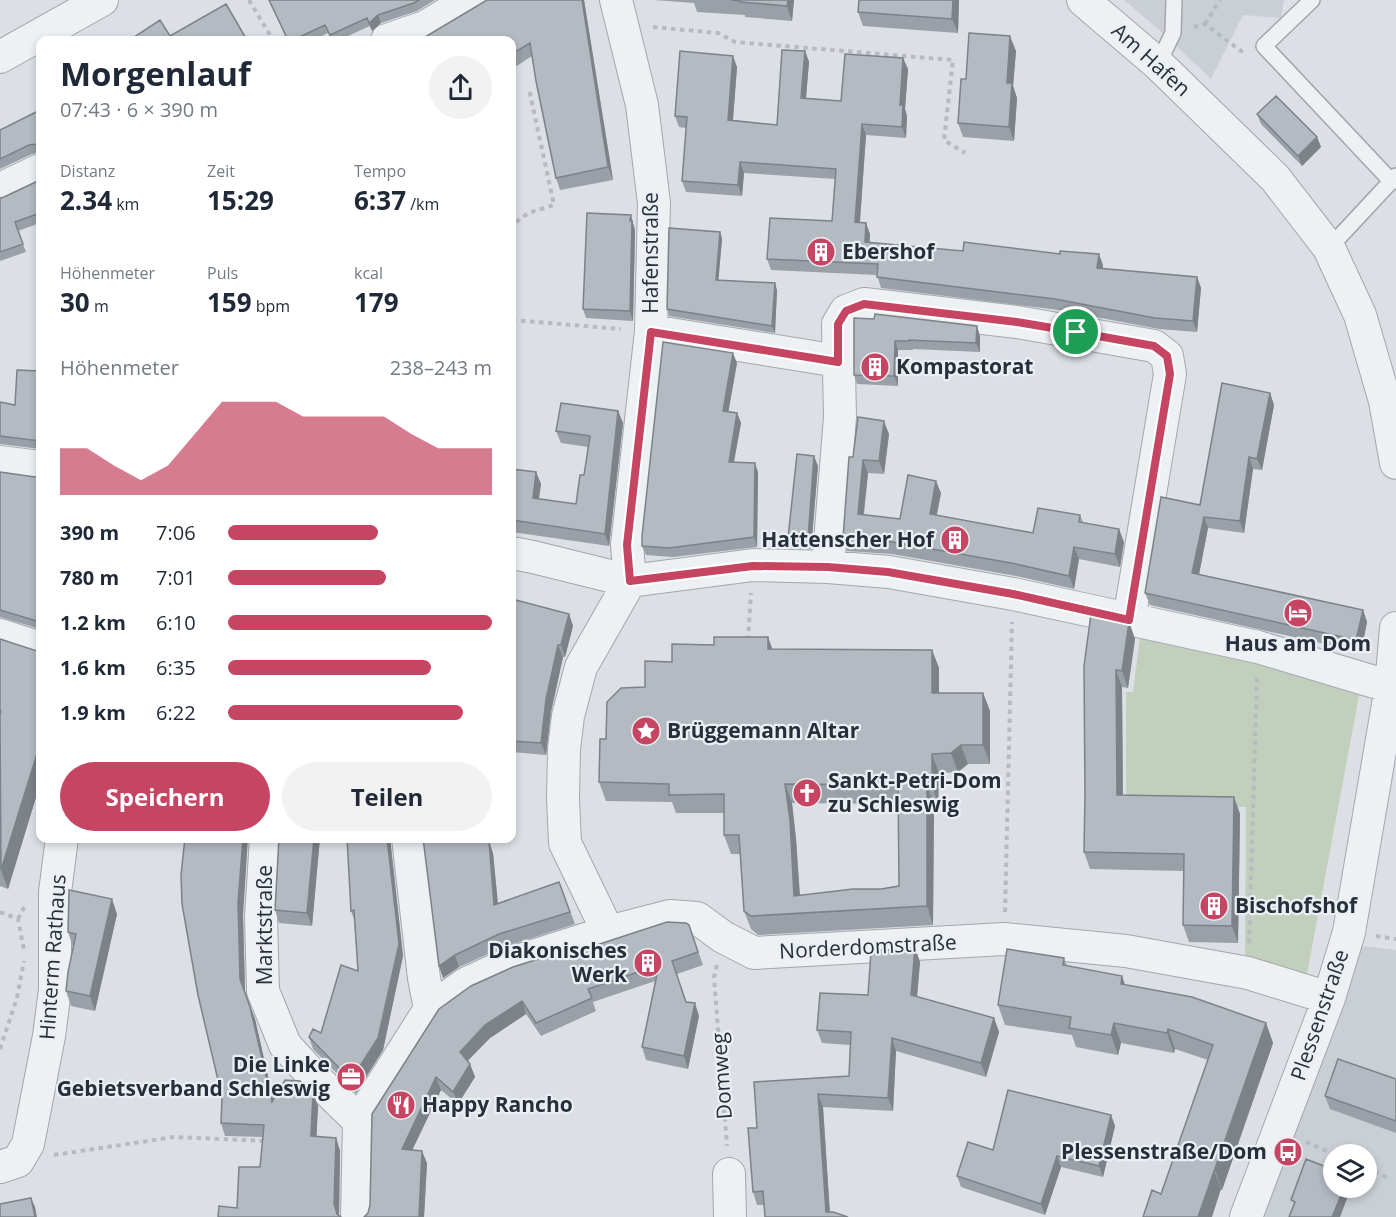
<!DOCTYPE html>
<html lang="de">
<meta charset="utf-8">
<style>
body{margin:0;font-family:"Open Sans",sans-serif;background:#f2f2f3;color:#1f2937;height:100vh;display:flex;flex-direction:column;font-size:22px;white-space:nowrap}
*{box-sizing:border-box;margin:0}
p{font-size:20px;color:#747a83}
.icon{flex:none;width:33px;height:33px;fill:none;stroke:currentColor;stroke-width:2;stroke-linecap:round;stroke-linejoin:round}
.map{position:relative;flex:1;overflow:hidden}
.sheet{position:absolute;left:36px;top:36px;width:480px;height:807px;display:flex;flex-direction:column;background:#fff;border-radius:12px;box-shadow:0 3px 9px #0003}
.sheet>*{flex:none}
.controls{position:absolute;left:1323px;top:1144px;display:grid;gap:12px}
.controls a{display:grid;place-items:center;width:54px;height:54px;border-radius:50%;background:#fff;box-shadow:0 3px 9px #0003;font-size:30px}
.pin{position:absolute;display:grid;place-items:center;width:51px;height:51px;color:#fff;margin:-26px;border:3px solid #fff;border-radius:50%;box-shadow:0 2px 6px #0007}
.round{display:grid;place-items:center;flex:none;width:63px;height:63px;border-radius:32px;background:#f2f2f3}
.head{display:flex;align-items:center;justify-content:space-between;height:102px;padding:0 24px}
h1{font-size:33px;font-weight:700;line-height:45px}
.stats{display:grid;grid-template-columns:repeat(3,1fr);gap:9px;height:102px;padding:6px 24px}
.stats div{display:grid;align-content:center}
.stats b{font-size:26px;font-weight:700}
.stats small{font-size:16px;font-weight:400}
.stats p{font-size:16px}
.chart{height:168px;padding:12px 24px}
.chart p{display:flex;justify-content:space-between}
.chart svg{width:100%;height:108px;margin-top:6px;fill:#c64562;opacity:.7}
.button{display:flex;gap:12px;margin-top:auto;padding:12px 24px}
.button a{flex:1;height:69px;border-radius:36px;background:#c64562;color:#fff;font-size:24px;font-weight:700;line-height:69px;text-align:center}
.button a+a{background:#f2f2f3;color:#1f2937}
ul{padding:0 24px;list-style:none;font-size:20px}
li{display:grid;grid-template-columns:96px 72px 1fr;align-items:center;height:45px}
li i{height:15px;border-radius:8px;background:#c64562}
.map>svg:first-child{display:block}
.built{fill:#cacfd6;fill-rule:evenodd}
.green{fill:#c3cfbd}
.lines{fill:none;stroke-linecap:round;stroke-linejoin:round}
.lane-casing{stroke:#a2a7ae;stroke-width:18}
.street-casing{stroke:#a2a7ae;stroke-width:34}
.path{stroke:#b6bbc0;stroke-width:4;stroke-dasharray:4.5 4.5;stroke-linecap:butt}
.lane{stroke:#eef1f4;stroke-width:15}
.street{stroke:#eef1f4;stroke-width:32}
.wall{fill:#9aa0a7;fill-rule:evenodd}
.shaded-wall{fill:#7d8288}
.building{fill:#b3bac2;stroke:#7d8288;stroke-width:1.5;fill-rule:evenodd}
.route-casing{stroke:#fff;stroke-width:12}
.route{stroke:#c64562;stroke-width:8}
.labels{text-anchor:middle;stroke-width:4.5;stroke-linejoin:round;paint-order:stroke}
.street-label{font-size:21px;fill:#262f3a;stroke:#ebeff3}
.poi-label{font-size:21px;font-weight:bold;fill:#262f3a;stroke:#ebeff3;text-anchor:start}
</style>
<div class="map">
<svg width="1396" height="1217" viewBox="0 0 1396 1217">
<rect width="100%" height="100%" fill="#dce0e5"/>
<path class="built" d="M1124,0H1284L1281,18L1243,15L1211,79L1157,28Z
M1329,942L1396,950V1217H1239L1307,1023ZM1334,1155H1366V1188H1334Z"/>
<path class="green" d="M1140,637L1361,685L1307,974L1245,959L1246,807H1126V692H1133Z"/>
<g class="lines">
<g class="lane-casing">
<path id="lane" d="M1312,0L1264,46L1392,182
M1158,64L1173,33L1174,0
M1329,248L1396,176"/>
</g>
<g class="street-casing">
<path id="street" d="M616,0L642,105L654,203L651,331L627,545L630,581
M1083,0L1158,64L1275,178L1329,248L1360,315L1385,401L1396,463
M387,40L425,27L470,0
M0,57L102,0
M0,189L40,170
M651,331L838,361
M0,462L40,467
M512,553L533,557L630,581L753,565L828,567L889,572L1013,594L1258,647L1391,687
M828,567L840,417L838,324L846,311L864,304L1017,322L1154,346L1167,356L1170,374L1129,620
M0,635L40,648
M266,838L261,917L263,991L285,1045L316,1079L359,1121
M408,838L424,978L430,1009
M608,932L565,843L563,798L564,749L568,716L581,667L630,581
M0,1167L18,1161L28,1144L49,1036L55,990V892L62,838
M729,1174L730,1217
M357,1217L359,1121L430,1009L467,983L511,963L608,932L670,916L697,918L723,937L754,953L1004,939L1126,951L1248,973L1329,998
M1246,1217L1329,998L1349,932L1391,687L1396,628"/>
</g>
<path class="path" d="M249,0L273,40
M1205,24L1220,0
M653,27L718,33L735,42L953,60L944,140L965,153
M1194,27L1205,24L1241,51L1246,50
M512,230C518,213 539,210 554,205L529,89
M512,320L621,329
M512,339L514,380
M748,640L751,593
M0,912L18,919L24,950
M1005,912L1012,622
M18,919L26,904
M1376,936L1396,939
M1249,943L1257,678
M717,965L714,977L727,1146
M0,1049L17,998L24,961
M1306,1142L1336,1155
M54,1155L174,1137L267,1141
M1366,1168L1391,1179"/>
<use href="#lane" class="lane"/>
<use href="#street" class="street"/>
</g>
<path class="wall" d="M269,0H435L417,11L381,23L372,31L370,26L339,40H332L328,33L313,40H287Z
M584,0L613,180L560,190L556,178L532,56L512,69V40Z
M654,0H794L792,21L745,17V15L697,12L694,3Z
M859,0H959L958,33L863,26L858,12Z
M805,51L809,62L806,98L841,101L903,58L908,69L905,109L907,116L906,138L866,135L860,222L870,234L869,243L1103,265L1102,269L1197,277L1201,288L1197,332L1159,329L1059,310L881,288L877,275L771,270L767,259L832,221L835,179L744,173L742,196L686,192L682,181L686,128L679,127L675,116L737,67L733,120L777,125Z
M1016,51L1013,86L1017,98L1014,141L963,137L958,123L966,79Z
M40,110V152L32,154L0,169V130Z
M1257,114L1317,137L1321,147L1302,166L1261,124Z
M40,180V223L18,231L26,252L0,261V198L4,197Z
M634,225L635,231L633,321L586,318L583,309Z
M720,232L722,239L718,280L777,290L775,333L669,316L667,309Z
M854,318L980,336V352L913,349V350H898V386L857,384L854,375Z
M737,363L728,411L737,413L741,423L734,462L758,472L757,547L673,557L646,555L642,546Z
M40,371V449L0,444V402L15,405Z
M1270,393L1274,405L1262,470L1253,469L1244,533L1208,528L1199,574L1363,610L1367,622L1361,652L1150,605L1145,593Z
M618,411L623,423L609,546L512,532V469L536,472L541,484L539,499L576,504L584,475L588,447L561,443L556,431Z
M889,434L884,474L868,473L864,515L900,519L941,493L937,515L1033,533L1080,515L1083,522L1124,542L1120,567L1079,559L1074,589L1016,576L892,554L847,551L843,538L853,457Z
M818,466L811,549L792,548L788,538Z
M0,472L35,477L40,476V629L0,617Z
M512,599L569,614L573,626L565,657H563L551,712L546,755L512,752Z
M1129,622L1135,639L1128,688L1122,687L1123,795L1234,797L1240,814L1238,943L1189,942L1183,925L1184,871L1090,869L1084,852L1085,795L1084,666Z
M0,639L40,652V784L8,889L0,886Z
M772,649L932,650L939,668V693H983L990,711V764H968L958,772L939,773L938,804H934L933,925L758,935L751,929L744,911L740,854H731L724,835V813H676L672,802L606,801L599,782L606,739L645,687L672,662ZM792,803L898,804L899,886L881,889L800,895L796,839Z
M279,838H320L312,926L279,923L275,910Z
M347,838H390L403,956L383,1050L356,1093L313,1049L309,1037L321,1033L358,971L354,919L351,911Z
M423,838H484V841L493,853L498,903L559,882L575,924L504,947L459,967L443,978Z
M117,914L95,1011L71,1006L66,991L73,947L68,932Z
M243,916L245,991L255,1019L273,1100L313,1093L318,1106L316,1137L336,1138L340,1151L339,1216L237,1208L260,1167L263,1137L225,1136L221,1123L222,1097Z
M689,925L703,965L677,974L686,1002L699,1016L688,1069L646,1060L642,1047L655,981L593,1002L596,1011L541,1036L526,1014L490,1038L468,1061L470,1064L475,1077L458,1104L441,1090L412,1150L427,1163L424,1217H364L368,1213L370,1205L372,1114L575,952Z
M915,948L920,962L917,997L994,1018L999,1032L986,1077L896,1051L893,1111L823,1107L830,1212L848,1217L764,1205H757L753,1192L757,1128L849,1076L850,1045L822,1043L817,1030L868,995Z
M1064,958L1067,966L1125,985L1266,1023L1273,1043L1222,1190L1161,1194L1208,1060L1175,1049L1174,1053L1121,1043L1118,1055L1076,1047L1072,1035L1005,1025L998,1005Z
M1396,1079V1133L1330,1109L1325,1096Z
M1111,1115L1115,1126L1103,1177L1061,1167L1045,1215L961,1187L957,1176L993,1150Z"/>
<path class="shaded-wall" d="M582,0H584L613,180L608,167Z
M788,0H794L792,21L787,6Z
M953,0H959L958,33L952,19Z
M378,15L381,23L372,31L369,23Z
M1010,36L1016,51L1013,86L1017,98L1014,141L1009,127L1007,83Z
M805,51L809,62L805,109L801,98Z
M733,56L737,67L732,131L728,120Z
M903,58L908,69L905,109L907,116L906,138L902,127L900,105Z
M862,124L866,135L859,233L855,222Z
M1317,137L1321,147L1302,166L1298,156Z
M740,162L744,173L742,196L738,185Z
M631,215L635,231L633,321L630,311Z
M866,223L870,234L869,253L865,242Z
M720,232L722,239L718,286L716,280Z
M1099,254L1103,265L1101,280L1097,268Z
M1197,277L1201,288L1197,332L1193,321Z
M775,283L777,290L775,333L772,326Z
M977,326L980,336V352L976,343Z
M895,341L898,350V386L894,376Z
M733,353L737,363L727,420L723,411Z
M1270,393L1274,405L1262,470L1257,459Z
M618,411L623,423L609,546L605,534Z
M737,413L741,423L732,472L729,462Z
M884,421L889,434L884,474L879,461Z
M814,456L818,466L811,549L808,539Z
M1249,457L1253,469L1244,533L1240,521Z
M863,460L868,473L862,527L858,514Z
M755,463L758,472L757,547L754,537Z
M536,472L541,484L537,510L533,498Z
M936,481L941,493L934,527L930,514Z
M1204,517L1208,528L1197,585L1192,573Z
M1119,529L1124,542L1120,567L1115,554Z
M1074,547L1079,559L1074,589L1069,576Z
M1363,610L1367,622L1361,652L1356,640Z
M569,614L573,626L565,657L561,645Z
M1129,622L1135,639L1128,688L1122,671Z
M768,637L775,656L768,649Z
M558,645L563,657L551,712L546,755L541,743L546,699Z
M932,650L939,668V711L932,693Z
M1116,670L1122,687L1123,812L1117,795Z
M983,693L990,711V764L983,745Z
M40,744V784L8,889L1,870Z
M961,745L968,764L958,772L951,753Z
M932,754L939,773L938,804L932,785Z
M785,784L792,803L796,839L801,915L794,896Z
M927,786L934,804L933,925L927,906Z
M1234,797L1240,814L1238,943L1232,926Z
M243,838H248L243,916L245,991L240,979L238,903Z
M314,838H320L312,926L307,913Z
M387,838H390L403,956L383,1050L356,1093L351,1080Z
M489,841L493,853L499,917L494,905Z
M112,899L117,914L95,1011L90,996Z
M915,948L920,962L916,1008L911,995Z
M455,955L459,967L443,978L439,966Z
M1122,976L1129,996L1121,984Z
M522,1001L526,1014L490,1038L464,1064L460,1052L485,1025Z
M695,1003L699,1016L688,1069L684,1056Z
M250,1007L255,1019L277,1115L272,1102Z
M994,1018L999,1032L986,1077L981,1063Z
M1114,1023L1121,1043L1118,1055L1111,1035Z
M1266,1023L1273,1043L1222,1190L1215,1170Z
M1168,1029L1175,1049L1174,1053L1167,1033Z
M892,1038L896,1051L893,1111L888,1098Z
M470,1064L475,1077L458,1104L453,1092Z
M436,1077L441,1090L407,1161L402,1149Z
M313,1093L318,1106L316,1149L311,1136Z
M818,1094L823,1107L830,1217L826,1212Z
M1111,1115L1115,1126L1103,1177L1099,1166Z
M336,1138L340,1151L339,1217H338L334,1204Z
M422,1151L427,1163L424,1217H419Z
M1057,1156L1061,1167L1045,1215L1041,1204Z
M1214,1170L1221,1189L1212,1217H1198Z
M1344,1188H1351L1340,1217H1332Z
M31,1198L35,1207L37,1217H35Z"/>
<path class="building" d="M269,0H419L414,3L378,15L369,23L367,18L330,35L325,25L293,40H288Z
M487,0H582L608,167L556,178L536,81L530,43L512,54V40H420Z
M731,0H788L787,6L740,2V1Z
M859,0H953L952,19L858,12Z
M226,4L247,40H132L131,39L160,20L170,36Z
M969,33L1010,36L1007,83H1012L1009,127L958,123L961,79H966Z
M782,50L805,51L801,98L841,101L845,54L903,58L900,105H903L902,127L862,124L855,222L866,223L865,242L963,251L964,242L1060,254V251L1099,254L1097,268L1197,277L1193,321L1155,318L1055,299L877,277L878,264L767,259L770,218L832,221L836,169L740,162L738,185L682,181L687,117L675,116L680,51L733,56L728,120L777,125Z
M1276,96L1317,137L1298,156L1257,114Z
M40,110V145L38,144L29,145L0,159V130Z
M40,180V213L15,222L23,244L0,252V198L4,197Z
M587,213L631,215L630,221H632L630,311L583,309Z
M669,228L720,232L716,280L775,283L772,326L667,309Z
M875,314L977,326L976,343L909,340V341H895L894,376L854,375V318L874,319Z
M663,342L733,353L723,411L737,413L729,462L755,463L754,537L669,548L642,546V536Z
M17,370L40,371V441L0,436V402L15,405Z
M1222,383L1270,393L1257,459L1249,457L1240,521L1204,517L1192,573L1363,610L1356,640L1145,593L1161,497L1200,505Z
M561,403L618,411L605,534L512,520V469L536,472L533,498L576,504L580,475H584L590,436L556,431Z
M858,417L884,421L879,461L863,460L858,514L900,519L908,475L936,481L930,514L1033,533L1038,508L1080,515L1079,522L1119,529L1115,554L1074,547L1069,576L1011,563L887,541L843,538L849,457H853Z
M797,454L814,456L808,539L788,538Z
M0,472L35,477L40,476V622L0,610Z
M512,599L569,614L561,645H558L546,699L541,743L512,741Z
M1091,614L1129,622L1122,671L1116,670L1117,795L1234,797L1232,926L1183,925L1184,854L1084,852L1085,795L1084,666Z
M714,637H768V649L932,650V693H983V745H961L951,753L932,754V785L927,786V906L751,916L744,911L739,835H724V794L669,795V784L599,782L600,739H606L607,702L621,688L645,687V661L672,662V644L714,645ZM785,784L898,785L899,886L881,889H853L794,896L790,820Z
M0,639L40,652V744L1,870L0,715L1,711L0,710Z
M185,838H243L238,903L240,979L250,1007L272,1102L285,1080L300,1081L313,1093L311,1136L336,1138L334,1204L337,1214L341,1217H218L219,1206L237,1208L239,1167H260L264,1125L221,1123L222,1097L198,995L182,904L181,875Z
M279,838H314L307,913L275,910Z
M347,838H387L399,944L378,1038L351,1080L309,1037L313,1029L321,1033L341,965L358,971L354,910L351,911Z
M423,838H481L482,841H489L494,905L559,882L570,912L499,934L455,955L439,966Z
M69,890L112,899L90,996L66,991L68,972L76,934L68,932Z
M667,922L686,923L689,925L698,952L672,961L686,1002L695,1003L684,1056L642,1047L659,965L588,989L592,998L536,1023L522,1001L485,1025L460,1052L470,1064L453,1092L436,1077L402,1149L422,1151L419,1217H364L368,1213L370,1205L372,1114L439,1009L471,986L513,967L573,948L575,952Z
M915,948L911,995L994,1018L981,1063L892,1038L888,1098L818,1094L826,1212H833L848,1217H765L763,1191L753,1192L748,1128H757L754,1082L849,1076L851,1032L817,1030L820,993L868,995L871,951Z
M1007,949L1064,958L1063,965L1122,976L1121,984L1192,997L1266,1023L1198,1217H1143L1152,1190L1161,1194L1213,1045L1168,1029L1167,1033L1114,1023L1111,1035L1069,1028L1071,1017L998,1005Z
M1338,1059L1396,1079V1121L1325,1096Z
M1008,1090L1111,1115L1099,1166L1057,1156L1041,1204L957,1176L968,1142L993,1150Z
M1306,1159L1334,1170V1188H1344L1332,1217H1289L1295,1202L1291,1200Z
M31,1198L35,1217H0V1204Z"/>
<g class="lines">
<g class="route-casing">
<path id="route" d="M864,304L1017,322L1076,332L1154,346L1167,356L1170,374L1129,620L1013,594L888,572L828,567L753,566L630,581L627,545L651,332L838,362V324L846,311Z"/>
</g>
<use href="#route" class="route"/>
</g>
<defs>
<g id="building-disc" transform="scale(1.5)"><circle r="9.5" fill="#c64562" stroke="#ebeff3"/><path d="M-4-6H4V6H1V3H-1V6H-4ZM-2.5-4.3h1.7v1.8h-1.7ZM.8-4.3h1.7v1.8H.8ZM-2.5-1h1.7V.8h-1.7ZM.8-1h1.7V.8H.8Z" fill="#fff"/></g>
<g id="hotel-disc" transform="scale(1.5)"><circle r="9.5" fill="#c64562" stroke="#ebeff3"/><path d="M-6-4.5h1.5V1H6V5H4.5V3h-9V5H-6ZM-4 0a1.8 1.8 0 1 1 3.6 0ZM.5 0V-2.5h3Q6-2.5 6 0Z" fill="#fff"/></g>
<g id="sight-disc" transform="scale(1.5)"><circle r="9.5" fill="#c64562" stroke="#ebeff3"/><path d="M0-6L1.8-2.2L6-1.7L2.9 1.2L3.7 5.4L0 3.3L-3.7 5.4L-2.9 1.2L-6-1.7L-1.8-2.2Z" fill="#fff"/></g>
<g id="church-disc" transform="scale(1.5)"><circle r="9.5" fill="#c64562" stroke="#ebeff3"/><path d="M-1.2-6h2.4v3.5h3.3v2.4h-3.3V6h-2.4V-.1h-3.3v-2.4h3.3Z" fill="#fff"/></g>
<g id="office-disc" transform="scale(1.5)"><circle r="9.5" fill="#c64562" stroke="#ebeff3"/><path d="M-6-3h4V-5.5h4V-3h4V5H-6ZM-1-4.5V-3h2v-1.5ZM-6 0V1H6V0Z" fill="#fff"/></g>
<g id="restaurant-disc" transform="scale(1.5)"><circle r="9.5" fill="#c64562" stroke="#ebeff3"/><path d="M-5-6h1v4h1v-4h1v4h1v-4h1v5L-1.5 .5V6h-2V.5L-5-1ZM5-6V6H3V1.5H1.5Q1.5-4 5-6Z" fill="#fff"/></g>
<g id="bus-disc" transform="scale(1.5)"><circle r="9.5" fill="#c64562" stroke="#ebeff3"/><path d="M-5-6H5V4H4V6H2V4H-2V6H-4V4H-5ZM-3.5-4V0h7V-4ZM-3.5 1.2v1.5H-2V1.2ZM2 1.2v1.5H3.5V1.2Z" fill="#fff"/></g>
</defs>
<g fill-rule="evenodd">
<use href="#building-disc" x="821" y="252"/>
<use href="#building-disc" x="875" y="367"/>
<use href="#building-disc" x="955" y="540"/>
<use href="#hotel-disc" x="1298" y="613"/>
<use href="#sight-disc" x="646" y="731"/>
<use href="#church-disc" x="807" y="793"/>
<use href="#building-disc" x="1214" y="906"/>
<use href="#building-disc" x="648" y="963"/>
<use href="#office-disc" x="351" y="1077"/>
<use href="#restaurant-disc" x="401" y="1105"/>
<use href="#bus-disc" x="1288" y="1152"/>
</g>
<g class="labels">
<g class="street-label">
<text transform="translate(1151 60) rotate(42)" y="7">Am Hafen</text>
<text transform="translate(651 253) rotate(-90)" y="7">Hafenstraße</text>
<text transform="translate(265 925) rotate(-90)" y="7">Marktstraße</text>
<text transform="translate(868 947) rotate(-3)" y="7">Norderdomstraße</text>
<text transform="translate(53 957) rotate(-86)" y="7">Hinterm Rathaus</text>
<text transform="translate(1320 1015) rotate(-71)" y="7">Plessenstraße</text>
<text transform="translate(722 1076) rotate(-94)" y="7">Domweg</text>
</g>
<g class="poi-label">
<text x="842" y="259">Ebershof</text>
<text x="896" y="374">Kompastorat</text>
<text x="934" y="547" text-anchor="end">Hattenscher Hof</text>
<text x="1298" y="651" text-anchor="middle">Haus am Dom</text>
<text x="667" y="738">Brüggemann Altar</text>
<text x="828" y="788">Sankt-Petri-Dom<tspan x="828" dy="24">zu Schleswig</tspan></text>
<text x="1235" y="913">Bischofshof</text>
<text x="627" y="958" text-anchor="end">Diakonisches<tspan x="627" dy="24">Werk</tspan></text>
<text x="330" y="1072" text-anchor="end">Die Linke<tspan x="330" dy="24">Gebietsverband Schleswig</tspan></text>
<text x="422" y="1112">Happy Rancho</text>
<text x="1267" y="1159" text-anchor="end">Plessenstraße/Dom</text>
</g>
</g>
</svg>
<div class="controls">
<a><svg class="icon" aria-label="layers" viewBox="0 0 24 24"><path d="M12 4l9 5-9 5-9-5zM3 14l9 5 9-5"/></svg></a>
</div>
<div class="pin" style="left:1076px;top:332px;background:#1e9e55"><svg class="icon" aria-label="arrive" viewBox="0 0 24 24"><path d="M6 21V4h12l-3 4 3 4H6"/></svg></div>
<section class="sheet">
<div class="head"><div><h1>Morgenlauf</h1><p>07:43 · 6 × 390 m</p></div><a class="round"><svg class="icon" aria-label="share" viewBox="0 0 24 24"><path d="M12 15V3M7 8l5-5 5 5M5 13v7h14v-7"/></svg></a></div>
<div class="stats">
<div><p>Distanz</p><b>2.34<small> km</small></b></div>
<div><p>Zeit</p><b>15:29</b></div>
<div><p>Tempo</p><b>6:37<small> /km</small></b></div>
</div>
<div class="stats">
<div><p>Höhenmeter</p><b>30<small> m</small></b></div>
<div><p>Puls</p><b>159<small> bpm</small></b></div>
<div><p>kcal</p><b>179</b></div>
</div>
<div class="chart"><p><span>Höhenmeter</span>238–243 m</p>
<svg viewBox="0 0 160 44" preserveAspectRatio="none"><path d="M0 44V25L10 25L20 32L30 38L40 32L50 19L60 6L70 6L80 6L90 12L100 12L110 12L120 12L130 19L140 25L150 25L160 25V44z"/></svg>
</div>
<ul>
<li><b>390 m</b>7:06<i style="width:57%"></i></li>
<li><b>780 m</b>7:01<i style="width:60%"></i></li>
<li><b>1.2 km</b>6:10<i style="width:100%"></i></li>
<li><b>1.6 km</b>6:35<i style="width:77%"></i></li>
<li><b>1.9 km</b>6:22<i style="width:89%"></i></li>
</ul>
<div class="button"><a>Speichern</a><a>Teilen</a></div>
</section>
</div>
